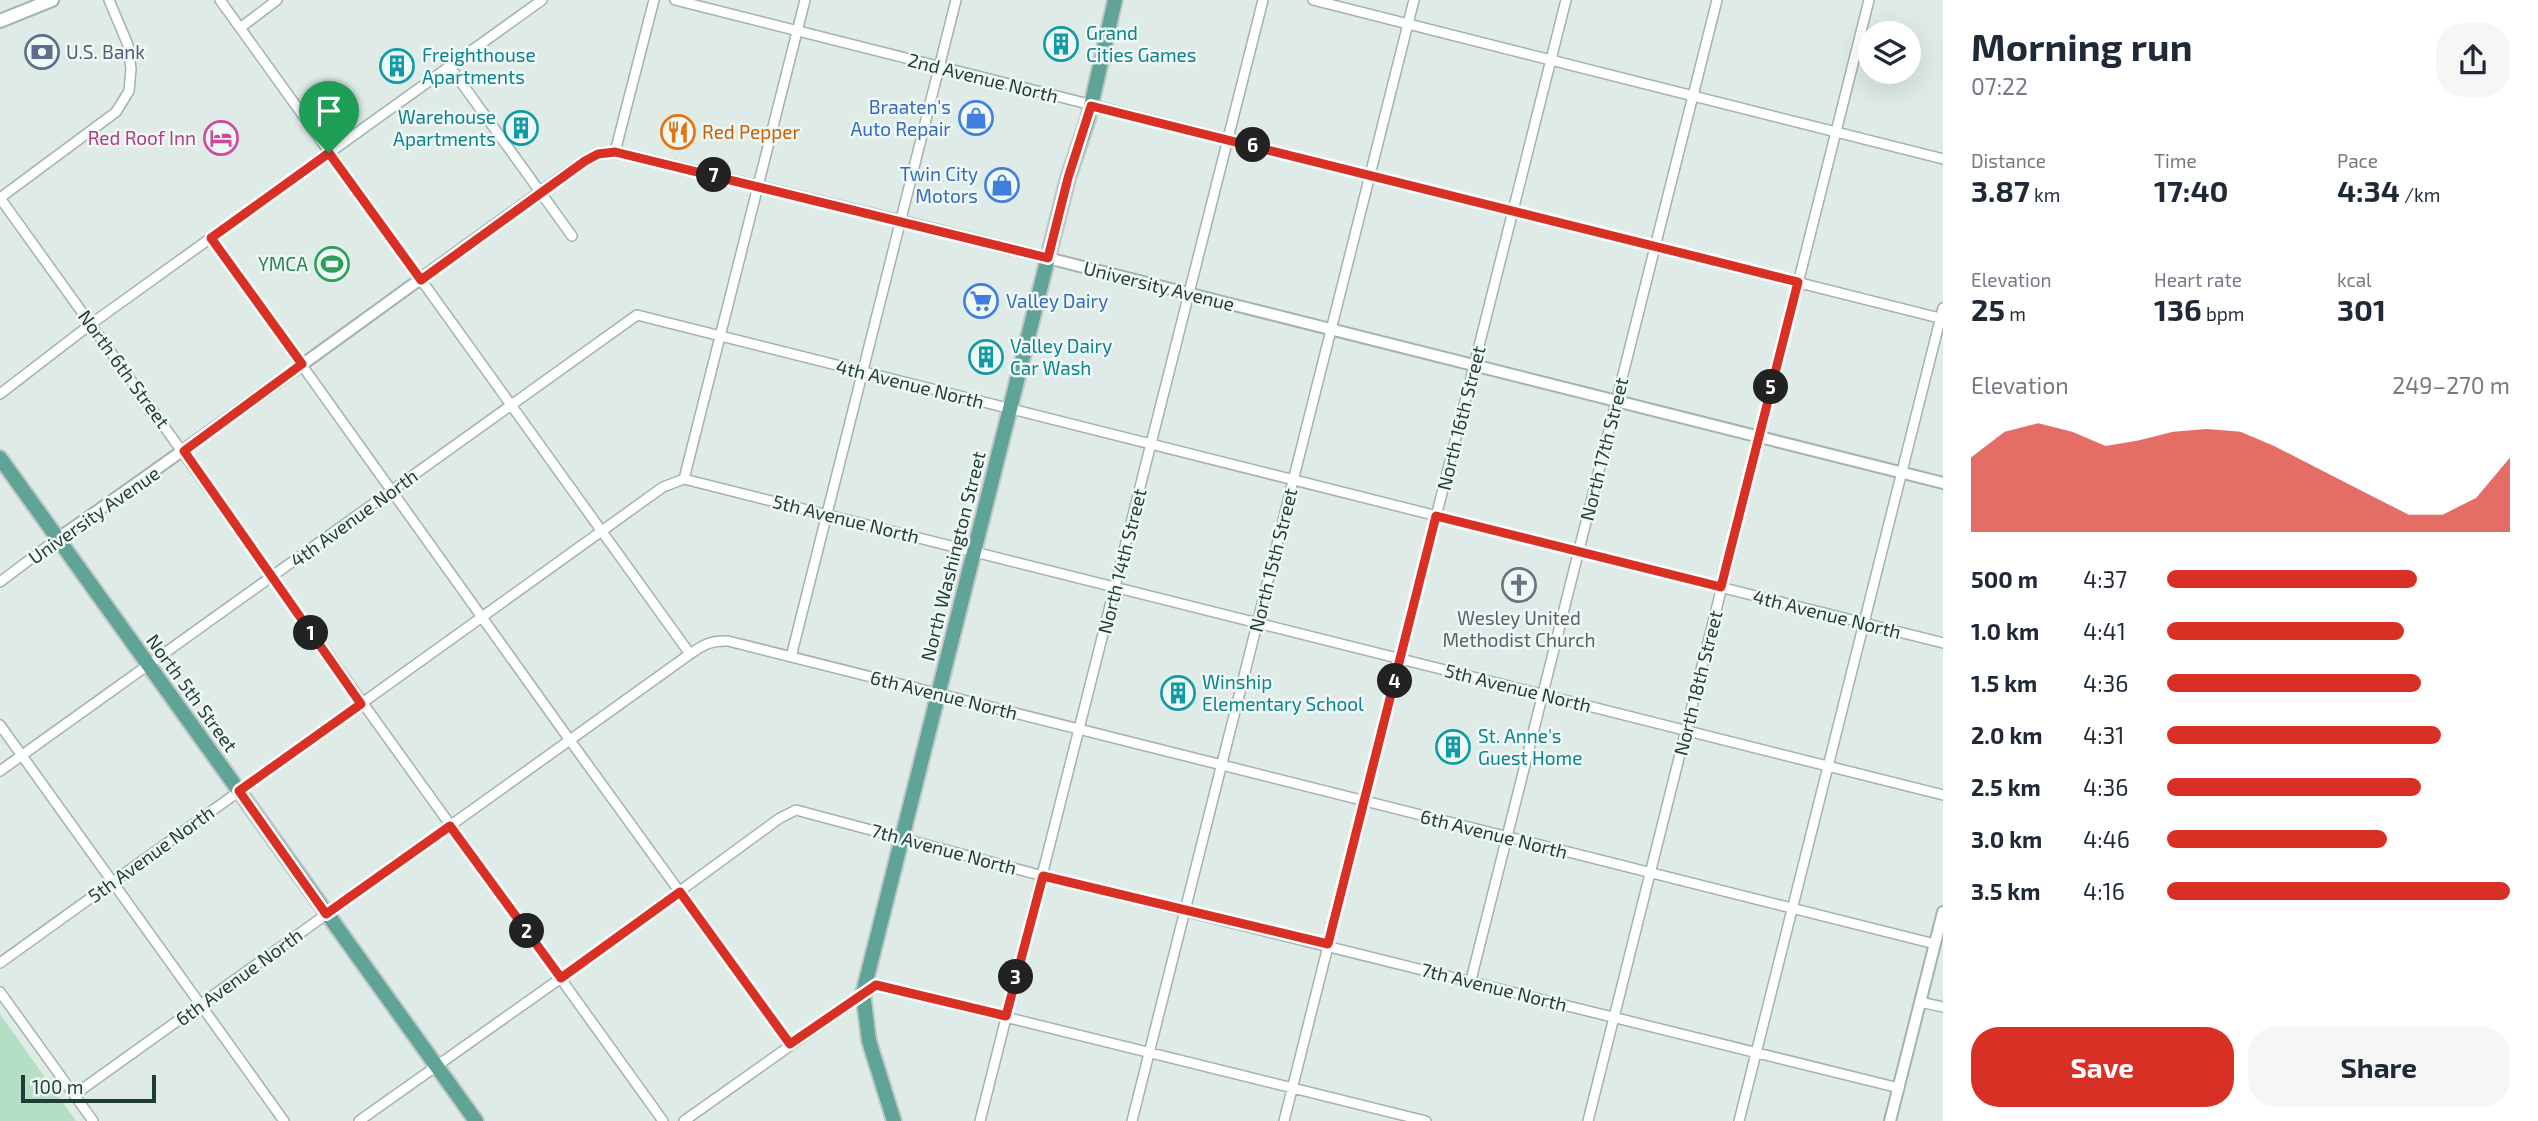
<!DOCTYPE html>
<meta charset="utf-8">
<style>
body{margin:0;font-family:"Exo 2",sans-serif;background:#f6f6f7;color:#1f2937;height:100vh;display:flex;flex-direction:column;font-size:26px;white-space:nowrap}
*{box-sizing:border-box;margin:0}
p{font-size:23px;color:#747a83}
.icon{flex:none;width:38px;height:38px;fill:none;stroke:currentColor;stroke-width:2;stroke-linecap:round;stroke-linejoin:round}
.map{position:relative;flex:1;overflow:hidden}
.side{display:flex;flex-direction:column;background:#fff;width:595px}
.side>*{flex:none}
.buttons{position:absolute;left:1858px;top:21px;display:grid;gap:14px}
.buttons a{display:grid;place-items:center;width:63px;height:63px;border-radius:50%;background:#fff;box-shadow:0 7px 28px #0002;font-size:35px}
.scale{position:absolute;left:21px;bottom:18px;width:135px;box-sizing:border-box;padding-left:7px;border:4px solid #1f3c37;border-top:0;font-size:19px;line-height:24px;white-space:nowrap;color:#1f3c37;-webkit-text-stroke:5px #eff8f4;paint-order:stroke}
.pin{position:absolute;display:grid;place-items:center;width:60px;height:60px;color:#fff;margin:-72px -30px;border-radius:50% 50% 50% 0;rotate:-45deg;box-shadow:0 0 7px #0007}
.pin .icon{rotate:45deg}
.km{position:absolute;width:35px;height:35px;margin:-18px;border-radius:50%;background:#222;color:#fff;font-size:19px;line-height:35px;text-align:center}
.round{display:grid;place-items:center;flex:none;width:74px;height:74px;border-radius:28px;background:#f6f6f7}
.head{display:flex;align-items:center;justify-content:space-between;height:119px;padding:0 28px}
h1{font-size:38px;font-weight:700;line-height:52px}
.figures{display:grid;grid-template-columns:repeat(3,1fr);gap:10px;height:119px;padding:7px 28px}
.figures div{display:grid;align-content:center}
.figures b{font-size:30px;font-weight:700}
.figures small{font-size:19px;font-weight:400}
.figures p{font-size:19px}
.chart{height:196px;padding:14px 28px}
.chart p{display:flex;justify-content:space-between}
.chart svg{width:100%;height:126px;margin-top:7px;fill:#d93025;opacity:.7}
.primary-button{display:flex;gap:14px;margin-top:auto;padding:14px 28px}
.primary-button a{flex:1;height:80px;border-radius:28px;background:#d93025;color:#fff;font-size:28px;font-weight:700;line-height:80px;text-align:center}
.primary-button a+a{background:#f6f6f7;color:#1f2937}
ul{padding:0 28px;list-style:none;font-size:23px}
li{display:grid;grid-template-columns:112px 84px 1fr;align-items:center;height:52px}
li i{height:18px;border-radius:9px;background:#d93025}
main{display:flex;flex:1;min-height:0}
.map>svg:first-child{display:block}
.green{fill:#b5dfc4}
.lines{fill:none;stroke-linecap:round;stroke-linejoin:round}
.minor-casing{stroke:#a2b3af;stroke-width:12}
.tertiary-casing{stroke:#a2b3af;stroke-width:14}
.secondary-casing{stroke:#9db8b0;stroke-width:16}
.primary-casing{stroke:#c0c8c7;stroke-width:18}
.minor{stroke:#fff;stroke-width:9}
.tertiary{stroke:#fff;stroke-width:10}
.secondary{stroke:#fff;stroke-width:12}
.primary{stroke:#60a498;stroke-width:14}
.route-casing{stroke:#fff;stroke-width:14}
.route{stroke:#d93025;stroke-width:9}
.labels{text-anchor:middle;stroke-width:5;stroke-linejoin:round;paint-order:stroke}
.culture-label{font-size:19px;fill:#0d838f;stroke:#eff8f4;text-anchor:start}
.service-label{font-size:19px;fill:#4e5e75;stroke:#eff8f4;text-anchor:start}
.street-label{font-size:19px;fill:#1f3c37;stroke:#eff8f4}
.shop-label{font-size:19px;fill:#366cbe;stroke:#eff8f4;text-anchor:end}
.food-label{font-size:19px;fill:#c56008;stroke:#eff8f4;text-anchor:start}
.hotel-label{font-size:19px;fill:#b23c85;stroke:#eff8f4;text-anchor:end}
.leisure-label{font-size:19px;fill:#27864d;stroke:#eff8f4;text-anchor:end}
.worship-label{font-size:19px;fill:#5b616d;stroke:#eff8f4}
</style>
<main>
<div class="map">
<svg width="1943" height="1121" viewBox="0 0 1943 1121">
<rect width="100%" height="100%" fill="#dfebe7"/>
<path class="green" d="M0,1014L76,1121H0Z"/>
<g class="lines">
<g class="minor-casing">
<path id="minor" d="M220,0L690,654
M675,0L1943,319
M1313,0L1943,159
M240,28L277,0
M450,67L572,236
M615,152L654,0
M0,198L663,1121
M0,198L116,112L129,91L131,69L128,45L109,0
M211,238L569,739L790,1044
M0,394L91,324L542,0
M684,479L805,0
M0,582L57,539
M791,657L956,0
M0,725L284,1121
M0,771L637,315L1943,643
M0,963L663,487L684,479L1943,795
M1471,980L1717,0
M0,992L93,1121
M1920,1002L1943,1007
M74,1095L690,654C703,645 711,640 728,641L1935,944
M359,1121L561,978L780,818L796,810L1043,876L1899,1088
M684,1121L876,985L1426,1121
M980,1121L1263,0
M1132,1121L1414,0
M1284,1121L1566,0
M1588,1121L1869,0
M1739,1121L1943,308"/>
</g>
<g class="tertiary-casing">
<path id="tertiary" d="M57,539C235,416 408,286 585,161L598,154L615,152L912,224L1943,483
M1890,1121L1943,912"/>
</g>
<g class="secondary-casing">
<path id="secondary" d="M0,21L52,0"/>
</g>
<g class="primary-casing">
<path id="primary" d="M0,458L476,1121
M894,1121L869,1041L863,993L1068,178L1088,119L1115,0"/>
</g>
<use href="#minor" class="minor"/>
<use href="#tertiary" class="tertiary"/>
<use href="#secondary" class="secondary"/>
<use href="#primary" class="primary"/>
</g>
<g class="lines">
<g class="route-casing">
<path id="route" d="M1091,106L1798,282L1721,587L1436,516L1328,944L1043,876L1006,1016L876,985L790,1044L680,892L561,978L450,826L326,914L239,791L361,704L184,451L302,364L211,238L329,153L421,280L585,161L598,154L615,152L1048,258L1068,178Z"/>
</g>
<use href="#route" class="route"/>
</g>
<defs>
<g id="building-ring" transform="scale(1.75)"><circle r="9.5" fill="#eff8f4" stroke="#0f9aa8" stroke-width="1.5"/><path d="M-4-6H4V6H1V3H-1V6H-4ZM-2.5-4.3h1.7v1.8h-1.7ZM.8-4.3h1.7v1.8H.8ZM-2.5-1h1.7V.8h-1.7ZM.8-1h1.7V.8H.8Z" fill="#0f9aa8"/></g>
<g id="bank-ring" transform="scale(1.75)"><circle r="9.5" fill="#eff8f4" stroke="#5c6f8a" stroke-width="1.5"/><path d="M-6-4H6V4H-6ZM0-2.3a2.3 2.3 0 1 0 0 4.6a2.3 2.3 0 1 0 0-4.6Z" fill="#5c6f8a"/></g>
<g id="shop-ring" transform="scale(1.75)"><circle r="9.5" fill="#eff8f4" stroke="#3f7fe0" stroke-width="1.5"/><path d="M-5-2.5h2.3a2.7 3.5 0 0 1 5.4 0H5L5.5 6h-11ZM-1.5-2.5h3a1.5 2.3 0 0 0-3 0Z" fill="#3f7fe0"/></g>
<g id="restaurant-ring" transform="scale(1.75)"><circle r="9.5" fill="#eff8f4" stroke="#e8710a" stroke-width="1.5"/><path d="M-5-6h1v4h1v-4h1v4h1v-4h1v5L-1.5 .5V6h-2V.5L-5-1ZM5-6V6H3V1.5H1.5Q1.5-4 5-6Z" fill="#e8710a"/></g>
<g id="hotel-ring" transform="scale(1.75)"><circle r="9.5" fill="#eff8f4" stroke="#d1479c" stroke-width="1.5"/><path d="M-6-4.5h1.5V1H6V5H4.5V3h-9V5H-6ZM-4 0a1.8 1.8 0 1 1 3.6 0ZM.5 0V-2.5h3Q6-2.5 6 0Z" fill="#d1479c"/></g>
<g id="stadium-ring" transform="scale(1.75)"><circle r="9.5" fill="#eff8f4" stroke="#2e9e5b" stroke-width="1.5"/><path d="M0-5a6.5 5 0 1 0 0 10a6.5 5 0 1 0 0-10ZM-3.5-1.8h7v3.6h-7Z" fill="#2e9e5b"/></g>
<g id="supermarket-ring" transform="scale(1.75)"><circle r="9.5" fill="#eff8f4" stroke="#3f7fe0" stroke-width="1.5"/><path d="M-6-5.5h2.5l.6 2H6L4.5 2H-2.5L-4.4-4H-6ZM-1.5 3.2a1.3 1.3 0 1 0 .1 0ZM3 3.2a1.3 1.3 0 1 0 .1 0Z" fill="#3f7fe0"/></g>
<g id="church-ring" transform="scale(1.75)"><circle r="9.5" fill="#eff8f4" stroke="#6b7280" stroke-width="1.5"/><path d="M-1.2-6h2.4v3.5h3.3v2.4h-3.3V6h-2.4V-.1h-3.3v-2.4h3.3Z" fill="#6b7280"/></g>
</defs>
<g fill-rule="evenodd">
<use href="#building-ring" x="1061" y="44"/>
<use href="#bank-ring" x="42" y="52"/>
<use href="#building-ring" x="397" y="66"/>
<use href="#shop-ring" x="976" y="118"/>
<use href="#building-ring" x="521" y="128"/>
<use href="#restaurant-ring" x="678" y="132"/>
<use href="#hotel-ring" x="221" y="138"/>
<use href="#shop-ring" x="1002" y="185"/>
<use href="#stadium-ring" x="332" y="264"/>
<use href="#supermarket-ring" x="981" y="301"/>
<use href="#building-ring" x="986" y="357"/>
<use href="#church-ring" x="1519" y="585"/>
<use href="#building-ring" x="1178" y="693"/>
<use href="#building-ring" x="1453" y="747"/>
</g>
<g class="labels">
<g class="culture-label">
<text x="1086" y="40">Grand<tspan x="1086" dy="22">Cities Games</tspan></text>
<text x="422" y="62">Freighthouse<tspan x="422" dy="22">Apartments</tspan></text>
<text x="496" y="124" text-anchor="end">Warehouse<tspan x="496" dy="22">Apartments</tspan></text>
<text x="1010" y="353">Valley Dairy<tspan x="1010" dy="22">Car Wash</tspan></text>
<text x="1202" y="689">Winship<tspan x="1202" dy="22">Elementary School</tspan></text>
<text x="1478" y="743">St. Anne's<tspan x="1478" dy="22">Guest Home</tspan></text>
</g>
<g class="service-label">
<text x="66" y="59">U.S. Bank</text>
</g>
<g class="street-label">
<text transform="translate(983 78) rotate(14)" y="7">2nd Avenue North</text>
<text transform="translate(1159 286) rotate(14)" y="7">University Avenue</text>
<text transform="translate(124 369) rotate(54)" y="7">North 6th Street</text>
<text transform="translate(910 384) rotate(14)" y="7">4th Avenue North</text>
<text transform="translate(1461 418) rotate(-76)" y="7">North 16th Street</text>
<text transform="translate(1604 449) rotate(-76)" y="7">North 17th Street</text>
<text transform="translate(94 515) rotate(-35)" y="7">University Avenue</text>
<text transform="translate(354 518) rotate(-36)" y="7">4th Avenue North</text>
<text transform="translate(846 519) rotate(14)" y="7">5th Avenue North</text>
<text transform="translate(953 556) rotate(-76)" y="7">North Washington Street</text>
<text transform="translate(1273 560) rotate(-76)" y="7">North 15th Street</text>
<text transform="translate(1122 561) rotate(-76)" y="7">North 14th Street</text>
<text transform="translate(1827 614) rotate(14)" y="7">4th Avenue North</text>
<text transform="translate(1698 683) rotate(-76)" y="7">North 18th Street</text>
<text transform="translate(1518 688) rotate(14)" y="7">5th Avenue North</text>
<text transform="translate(192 693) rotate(54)" y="7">North 5th Street</text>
<text transform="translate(944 695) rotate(14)" y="7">6th Avenue North</text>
<text transform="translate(1494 834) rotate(14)" y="7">6th Avenue North</text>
<text transform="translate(944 849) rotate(15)" y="7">7th Avenue North</text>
<text transform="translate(151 854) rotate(-36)" y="7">5th Avenue North</text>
<text transform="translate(239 977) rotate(-36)" y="7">6th Avenue North</text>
<text transform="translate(1494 987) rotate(14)" y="7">7th Avenue North</text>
</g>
<g class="shop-label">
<text x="951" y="114">Braaten's<tspan x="951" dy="22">Auto Repair</tspan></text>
<text x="978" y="181">Twin City<tspan x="978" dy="22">Motors</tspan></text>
<text x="1006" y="308" text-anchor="start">Valley Dairy</text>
</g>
<g class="food-label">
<text x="702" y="139">Red Pepper</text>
</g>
<g class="hotel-label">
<text x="196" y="145">Red Roof Inn</text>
</g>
<g class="leisure-label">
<text x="308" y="271">YMCA</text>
</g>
<g class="worship-label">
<text x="1519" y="625">Wesley United<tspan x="1519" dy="22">Methodist Church</tspan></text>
</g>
</g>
</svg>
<div class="buttons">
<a><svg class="icon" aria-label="layers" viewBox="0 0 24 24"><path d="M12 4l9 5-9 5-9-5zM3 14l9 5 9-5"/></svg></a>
</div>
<div class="scale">100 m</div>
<div class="pin" style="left:329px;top:153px;background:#1e9e55"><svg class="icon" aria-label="arrive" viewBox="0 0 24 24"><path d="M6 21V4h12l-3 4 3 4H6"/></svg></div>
<b class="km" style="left:311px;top:633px">1</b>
<b class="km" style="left:527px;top:931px">2</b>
<b class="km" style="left:1016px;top:977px">3</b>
<b class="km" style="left:1395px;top:681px">4</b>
<b class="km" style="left:1771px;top:387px">5</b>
<b class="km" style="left:1253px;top:145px">6</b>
<b class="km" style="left:714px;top:175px">7</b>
</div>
<section class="side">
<div class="head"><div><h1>Morning run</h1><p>07:22</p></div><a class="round"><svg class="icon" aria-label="share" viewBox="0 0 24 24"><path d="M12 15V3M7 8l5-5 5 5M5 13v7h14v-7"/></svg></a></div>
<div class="figures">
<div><p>Distance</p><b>3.87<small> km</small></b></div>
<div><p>Time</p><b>17:40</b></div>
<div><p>Pace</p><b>4:34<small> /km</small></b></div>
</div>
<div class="figures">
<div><p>Elevation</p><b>25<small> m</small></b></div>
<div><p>Heart rate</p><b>136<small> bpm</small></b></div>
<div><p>kcal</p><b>301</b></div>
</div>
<div class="chart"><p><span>Elevation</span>249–270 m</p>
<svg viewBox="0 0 160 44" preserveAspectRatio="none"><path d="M0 44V18L10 9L20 6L30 9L40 14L50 12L60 9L70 8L80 9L90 14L100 20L110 26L120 32L130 38L140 38L150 32L160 18V44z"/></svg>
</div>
<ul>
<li><b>500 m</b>4:37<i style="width:73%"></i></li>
<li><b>1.0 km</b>4:41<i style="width:69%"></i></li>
<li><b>1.5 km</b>4:36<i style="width:74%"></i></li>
<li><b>2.0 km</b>4:31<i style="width:80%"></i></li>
<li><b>2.5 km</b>4:36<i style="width:74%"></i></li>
<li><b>3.0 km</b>4:46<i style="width:64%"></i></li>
<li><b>3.5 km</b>4:16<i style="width:100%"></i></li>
</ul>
<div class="primary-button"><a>Save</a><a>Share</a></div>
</section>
</main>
